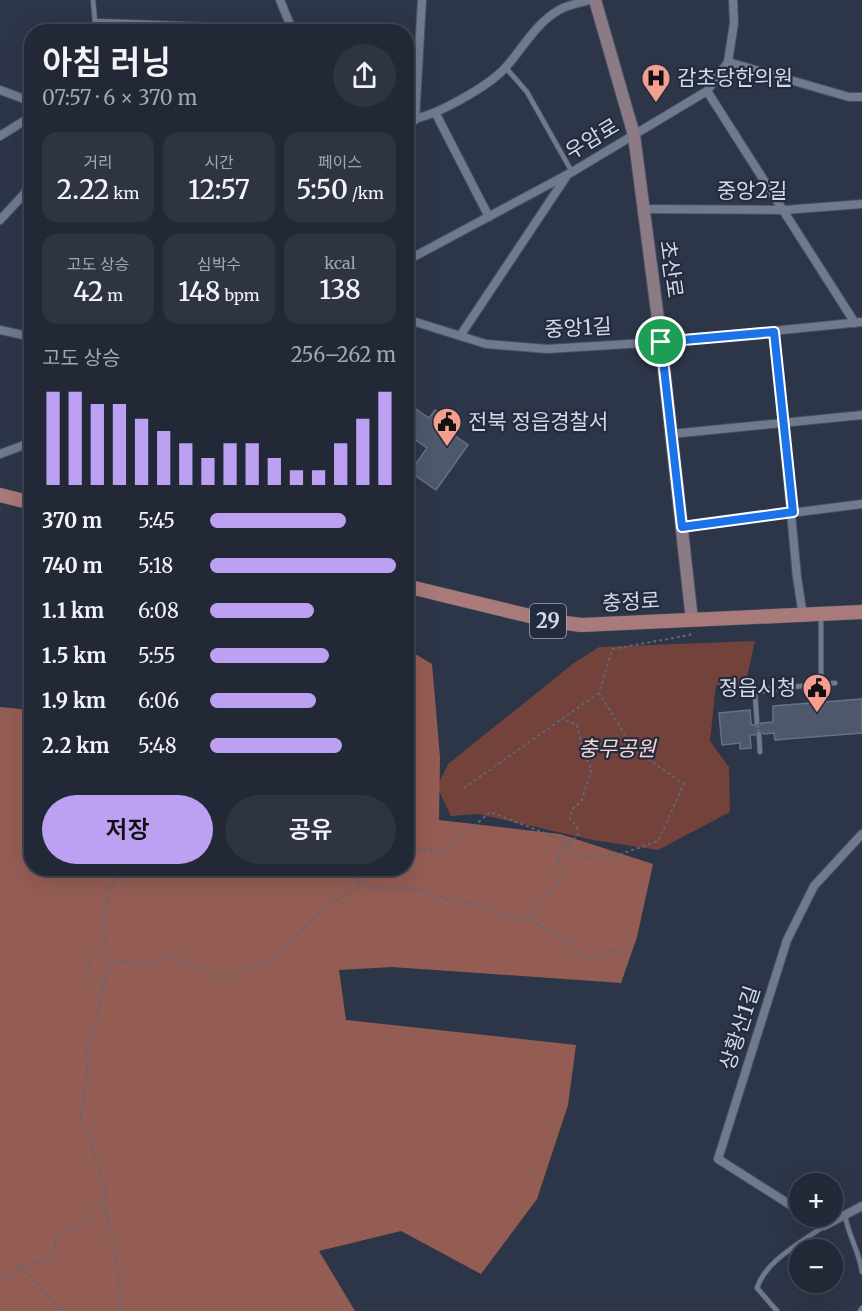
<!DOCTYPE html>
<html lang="ko">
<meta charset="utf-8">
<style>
body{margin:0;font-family:Merriweather,"Noto Sans KR",serif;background:#2e3442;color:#f1f3f6;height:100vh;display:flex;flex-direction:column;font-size:22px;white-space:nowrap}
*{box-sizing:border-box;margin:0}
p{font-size:20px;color:#a2a6ad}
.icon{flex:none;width:33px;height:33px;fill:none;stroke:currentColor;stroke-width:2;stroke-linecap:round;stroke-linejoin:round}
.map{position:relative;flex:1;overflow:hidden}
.panel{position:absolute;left:24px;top:24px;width:390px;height:852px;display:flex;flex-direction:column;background:#222836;border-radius:24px;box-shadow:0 6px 24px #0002,0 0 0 2px #3f4451}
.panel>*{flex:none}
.controls{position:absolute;left:789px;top:1173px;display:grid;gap:12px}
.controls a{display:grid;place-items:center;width:54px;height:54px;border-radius:50%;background:#222836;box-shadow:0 6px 24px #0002,0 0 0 2px #3f4451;font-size:30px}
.pin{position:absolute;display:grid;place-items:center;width:51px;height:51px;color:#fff;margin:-26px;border:3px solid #fff;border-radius:50%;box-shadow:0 2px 6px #0007}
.round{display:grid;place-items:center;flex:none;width:63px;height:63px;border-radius:32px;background:#2e3442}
.summary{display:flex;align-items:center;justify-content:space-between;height:102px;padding:0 18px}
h1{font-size:33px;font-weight:600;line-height:45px}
.figures{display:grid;grid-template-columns:repeat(3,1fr);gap:9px;height:102px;padding:6px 18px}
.figures div{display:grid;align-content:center;border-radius:15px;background:#2e3442;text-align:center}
.figures b{font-size:26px;font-weight:600}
.figures small{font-size:16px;font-weight:400}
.figures p{font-size:16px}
.chart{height:168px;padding:12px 18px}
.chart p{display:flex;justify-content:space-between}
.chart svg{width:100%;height:108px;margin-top:6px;stroke:#bca0f2;stroke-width:6}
.cta{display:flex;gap:12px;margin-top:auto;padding:12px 18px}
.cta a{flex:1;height:69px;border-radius:36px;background:#bca0f2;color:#111;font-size:24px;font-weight:600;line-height:69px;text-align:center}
.cta a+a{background:#2e3442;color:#f1f3f6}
ul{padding:0 18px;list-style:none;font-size:20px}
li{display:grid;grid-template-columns:96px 72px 1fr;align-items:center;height:45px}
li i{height:15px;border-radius:8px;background:#bca0f2}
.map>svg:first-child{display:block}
.green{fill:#72423b}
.forest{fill:#945d54}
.building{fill:#4e576c;stroke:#677186;stroke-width:1.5}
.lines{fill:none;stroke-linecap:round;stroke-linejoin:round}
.lane-casing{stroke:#4a5261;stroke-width:6}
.street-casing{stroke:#4a5261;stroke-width:10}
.secondary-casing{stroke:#4a5261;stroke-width:14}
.primary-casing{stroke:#4a5261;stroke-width:15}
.path{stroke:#5f6778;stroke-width:2;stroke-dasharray:3 3;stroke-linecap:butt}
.lane{stroke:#6f7a8f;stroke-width:4.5}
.street{stroke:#6f7a8f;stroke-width:8}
.secondary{stroke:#8c7a84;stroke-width:12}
.primary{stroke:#a87a7a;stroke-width:14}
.route-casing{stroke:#fff;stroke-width:12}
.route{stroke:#1a73e8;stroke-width:8}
.labels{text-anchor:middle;stroke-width:4.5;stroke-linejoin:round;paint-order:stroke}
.shield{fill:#232b3e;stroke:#9ea5b3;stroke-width:1.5}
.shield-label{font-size:20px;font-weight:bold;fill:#d3d9e5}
.poi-label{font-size:21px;fill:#d3d9e5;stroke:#232b3e;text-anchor:start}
.street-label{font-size:21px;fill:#d3d9e5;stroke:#232b3e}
.park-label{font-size:21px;font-style:italic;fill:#fad5cf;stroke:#232b3e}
</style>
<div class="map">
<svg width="862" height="1311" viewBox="0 0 862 1311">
<rect width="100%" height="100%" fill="#2d3648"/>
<path class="green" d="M755,641L745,686L716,685L710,741L729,767L730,812L658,850L593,840L478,814L451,816L437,787L448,764L574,663L599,647Z"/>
<path class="forest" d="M407,649L432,664L440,757L439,820L560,834L653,864L637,937L621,983L392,967L339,970L346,1020L576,1045L568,1105L537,1199L481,1274L401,1231L319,1251L355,1311H0V707L31,710L32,868H406Z"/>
<path class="building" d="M406,402L429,418L435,410L450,421L444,428L468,445L436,490L410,472L427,448L406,433Z
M862,699V733L775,740L774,733L764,734L758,730L755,735H750L751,748L740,749V743L722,745L719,713L750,710L751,724L758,727L761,723L773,722V706Z"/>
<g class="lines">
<g class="lane-casing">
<path id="lane" d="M93,0L96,32
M95,21L291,28
M506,68L527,92L572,172
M821,615V684
M757,723L755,693L770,689L835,683
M759,734L760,752
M845,1215C848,1235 859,1250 862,1272
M777,1311L757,1288C766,1260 801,1243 824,1226
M860,1311L862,1308"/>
</g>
<g class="street-casing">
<path id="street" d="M280,0L293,32
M728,62L849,97H862
M0,90L32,102
M707,91L855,323
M436,114L489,217
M406,119C430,121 490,85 506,67C523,48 536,23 559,10C568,5 580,3 589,0
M415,120L422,0
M0,136L32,116
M643,209L784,210L862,204
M0,220L25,193L32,168
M406,261L572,172L707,91L728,62L734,23L733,0
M406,319L486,344L547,349L661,342L862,322
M0,330L32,337
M774,332L797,577L803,616
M460,336L566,177
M671,434L862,415
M0,454L32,442
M682,527L862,504
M800,1211L718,1159L787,940L814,886L862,834
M809,1216L824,1226L862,1206"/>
</g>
<g class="secondary-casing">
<path id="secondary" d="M595,0L634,135L661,342L692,620"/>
</g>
<g class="primary-casing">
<path id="primary" d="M0,495L32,503
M406,586L550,621L581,625L862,612"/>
</g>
<path class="path" d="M464,788L599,693
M406,847L445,852L490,812L555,837L586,857L618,855L658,841L684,784L634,749L599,693L612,649L690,635L691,632
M359,886L365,883L376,888L416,889L453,901L487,905L507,917L528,918L570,944L586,958L620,949
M528,918L558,884L561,873L558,860L564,847L578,835L577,827L570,819L572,809L581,802L592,769L583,752L577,725L562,719
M103,987L91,975L88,965L94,956L106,947C102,910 104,901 120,868
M20,1267L41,1287L57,1307L64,1311
M0,1276L8,1277L20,1267L50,1258L55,1249L56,1237L80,1226L103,1201
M120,1311C120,1273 113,1237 103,1201L107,1194L88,1133L80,1118L87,1079V1045L95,1023L109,962C139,957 141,976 170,954L224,980L272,959L331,903L360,885L349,872L350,868"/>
<use href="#lane" class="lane"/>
<use href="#street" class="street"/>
<use href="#secondary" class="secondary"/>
<use href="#primary" class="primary"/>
</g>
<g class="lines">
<g class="route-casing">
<path id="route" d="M774,332L793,512L682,527L661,342Z"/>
</g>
<use href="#route" class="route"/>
</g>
<defs>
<g id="hospital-pin" transform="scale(1.5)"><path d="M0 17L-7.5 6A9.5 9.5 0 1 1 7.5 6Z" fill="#f59d8e" stroke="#232b3e"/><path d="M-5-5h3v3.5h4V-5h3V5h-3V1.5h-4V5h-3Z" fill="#111"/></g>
<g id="civic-pin" transform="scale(1.5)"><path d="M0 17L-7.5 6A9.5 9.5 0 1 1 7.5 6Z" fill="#f59d8e" stroke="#232b3e"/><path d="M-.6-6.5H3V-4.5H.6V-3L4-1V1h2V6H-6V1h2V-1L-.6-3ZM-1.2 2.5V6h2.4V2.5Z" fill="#111"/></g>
</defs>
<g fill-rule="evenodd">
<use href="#hospital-pin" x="656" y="78"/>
<use href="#civic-pin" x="447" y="422"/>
<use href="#civic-pin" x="817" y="688"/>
</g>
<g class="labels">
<rect class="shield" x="530" y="604" width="36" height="34" rx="4.5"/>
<g class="shield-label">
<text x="548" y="628">29</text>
</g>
<g class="poi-label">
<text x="677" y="85">감초당한의원</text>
<text x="468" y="429">전북 정읍경찰서</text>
<text x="796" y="695" text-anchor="end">정읍시청</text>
</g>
<g class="street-label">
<text transform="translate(592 139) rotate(-31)" y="7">우암로</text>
<text x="752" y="198">중앙2길</text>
<text transform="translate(671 269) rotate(82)" y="7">초산로</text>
<text transform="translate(578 328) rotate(-3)" y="7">중앙1길</text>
<text transform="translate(631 602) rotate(-3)" y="7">충정로</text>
<text transform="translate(740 1028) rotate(-72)" y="7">상황산1길</text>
</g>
<g class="park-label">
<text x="617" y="756">충무공원</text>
</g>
</g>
</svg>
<div class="controls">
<a>+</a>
<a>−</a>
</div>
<div class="pin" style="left:661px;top:342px;background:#1e9e55"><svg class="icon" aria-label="arrive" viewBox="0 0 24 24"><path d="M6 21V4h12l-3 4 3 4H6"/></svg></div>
<section class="panel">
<div class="summary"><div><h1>아침 러닝</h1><p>07:57 · 6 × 370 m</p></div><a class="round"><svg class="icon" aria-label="share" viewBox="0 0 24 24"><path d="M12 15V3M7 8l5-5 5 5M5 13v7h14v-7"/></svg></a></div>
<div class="figures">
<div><p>거리</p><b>2.22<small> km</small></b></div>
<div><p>시간</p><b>12:57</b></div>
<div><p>페이스</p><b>5:50<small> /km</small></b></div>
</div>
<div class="figures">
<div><p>고도 상승</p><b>42<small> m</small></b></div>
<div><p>심박수</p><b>148<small> bpm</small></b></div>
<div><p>kcal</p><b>138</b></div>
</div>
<div class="chart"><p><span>고도 상승</span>256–262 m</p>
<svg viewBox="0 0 160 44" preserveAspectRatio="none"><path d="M5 44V6M15 44V6M25 44V11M35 44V11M45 44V17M55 44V22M65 44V27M75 44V33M85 44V27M95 44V27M105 44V33M115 44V38M125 44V38M135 44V27M145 44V17M155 44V6"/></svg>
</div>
<ul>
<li><b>370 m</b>5:45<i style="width:73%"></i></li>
<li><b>740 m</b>5:18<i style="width:100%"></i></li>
<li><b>1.1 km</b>6:08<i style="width:56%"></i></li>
<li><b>1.5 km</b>5:55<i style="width:64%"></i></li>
<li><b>1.9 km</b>6:06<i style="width:57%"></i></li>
<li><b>2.2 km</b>5:48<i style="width:71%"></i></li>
</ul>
<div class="cta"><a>저장</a><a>공유</a></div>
</section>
</div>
